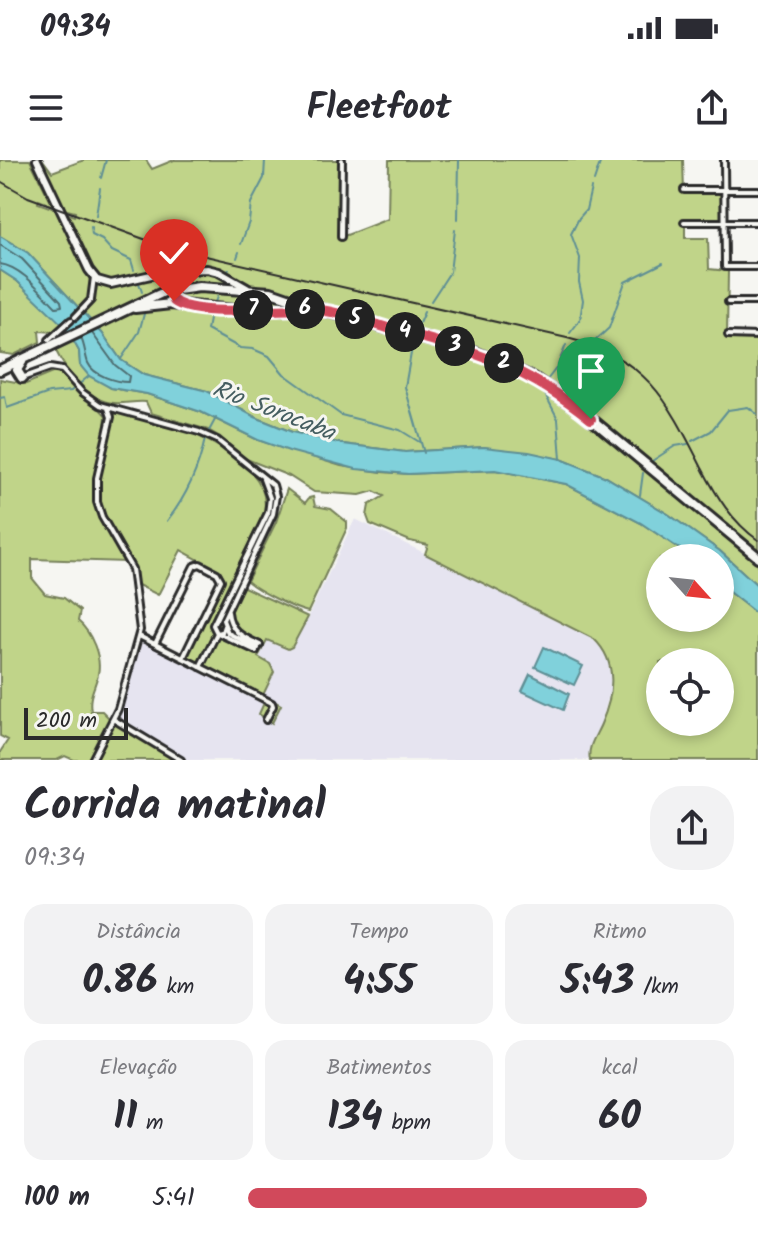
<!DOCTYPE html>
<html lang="pt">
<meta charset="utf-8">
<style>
body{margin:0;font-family:Kalam,sans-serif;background:#f2f2f3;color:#2b2b33;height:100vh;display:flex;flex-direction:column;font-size:30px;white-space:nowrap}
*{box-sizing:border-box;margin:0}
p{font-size:26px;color:#7c7c81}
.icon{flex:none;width:44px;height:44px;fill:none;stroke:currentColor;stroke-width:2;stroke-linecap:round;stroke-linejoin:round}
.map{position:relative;height:600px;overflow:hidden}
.details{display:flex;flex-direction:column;background:#fff;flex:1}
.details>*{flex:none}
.needle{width:52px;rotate:117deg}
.buttons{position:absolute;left:646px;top:384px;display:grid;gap:16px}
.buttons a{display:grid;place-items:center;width:88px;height:88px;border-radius:50%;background:#fff;box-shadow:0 4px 12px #0003;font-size:40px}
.scale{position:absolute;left:24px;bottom:20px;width:104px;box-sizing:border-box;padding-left:8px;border:4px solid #2b2b2b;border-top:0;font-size:22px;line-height:28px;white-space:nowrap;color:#2b2b2b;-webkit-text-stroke:6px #f6f6f2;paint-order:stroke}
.pin{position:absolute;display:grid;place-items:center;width:68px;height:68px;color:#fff;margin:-82px -34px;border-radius:50% 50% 50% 0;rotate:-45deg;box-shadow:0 0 8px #0007}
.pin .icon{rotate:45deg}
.km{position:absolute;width:40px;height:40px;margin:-20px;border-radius:50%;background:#222;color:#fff;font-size:22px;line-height:40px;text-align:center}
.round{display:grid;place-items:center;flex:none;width:84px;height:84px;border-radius:32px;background:#f2f2f3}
.headline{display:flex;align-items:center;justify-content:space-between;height:136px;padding:0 24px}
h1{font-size:44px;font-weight:800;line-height:60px}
.figures{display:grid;grid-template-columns:repeat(3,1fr);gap:12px;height:136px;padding:8px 24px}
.figures div{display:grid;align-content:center;border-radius:20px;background:#f2f2f3;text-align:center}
.figures b{font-size:40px;font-weight:800}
.figures small{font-size:22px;font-weight:400}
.figures p{font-size:22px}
ul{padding:0 24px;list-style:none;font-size:26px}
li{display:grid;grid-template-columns:128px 96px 1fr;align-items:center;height:60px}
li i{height:20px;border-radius:10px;background:#d1495b}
.status{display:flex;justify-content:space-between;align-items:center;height:56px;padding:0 40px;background:#fff;direction:ltr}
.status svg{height:22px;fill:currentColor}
header{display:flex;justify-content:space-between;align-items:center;height:104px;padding:0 24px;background:#fff;font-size:36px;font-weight:800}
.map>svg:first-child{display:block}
.built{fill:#e6e4f0}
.green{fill:#c0d489;stroke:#76805a;stroke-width:2;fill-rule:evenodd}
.water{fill:#80d1db;stroke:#5e8f95;stroke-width:2}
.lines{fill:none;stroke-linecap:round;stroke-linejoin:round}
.shore{stroke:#4d6d71;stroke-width:2}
.stream{stroke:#5e8f95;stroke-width:2}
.minor-casing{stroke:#2b2b2b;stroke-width:10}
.secondary-casing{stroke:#2b2b2b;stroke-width:12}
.primary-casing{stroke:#2b2b2b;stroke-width:14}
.minor{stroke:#f6f6f2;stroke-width:4}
.secondary{stroke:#f6f6f2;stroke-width:6}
.primary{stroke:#f6f6f2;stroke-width:8}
.rail{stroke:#2b2b2b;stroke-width:2}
.route-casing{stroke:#fff;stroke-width:16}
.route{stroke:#d1495b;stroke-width:10}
.labels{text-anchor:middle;stroke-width:6;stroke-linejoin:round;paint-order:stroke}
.water-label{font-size:24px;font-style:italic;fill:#445d60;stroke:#f6f6f2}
</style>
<div class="status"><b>09:34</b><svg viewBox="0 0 49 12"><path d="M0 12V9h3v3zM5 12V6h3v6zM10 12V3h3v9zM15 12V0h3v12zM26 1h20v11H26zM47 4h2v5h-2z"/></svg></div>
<header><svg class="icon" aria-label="menu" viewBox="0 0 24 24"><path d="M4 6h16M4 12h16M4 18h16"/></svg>Fleetfoot<svg class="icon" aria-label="share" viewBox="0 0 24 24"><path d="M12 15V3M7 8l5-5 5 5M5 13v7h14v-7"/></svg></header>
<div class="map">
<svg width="758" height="600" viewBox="0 0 758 600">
<rect width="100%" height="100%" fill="#f6f6f2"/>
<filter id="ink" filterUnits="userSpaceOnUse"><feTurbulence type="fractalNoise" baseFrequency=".0125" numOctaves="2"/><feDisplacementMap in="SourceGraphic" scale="16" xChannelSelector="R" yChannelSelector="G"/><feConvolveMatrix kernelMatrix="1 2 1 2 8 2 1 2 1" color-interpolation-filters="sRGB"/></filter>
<g filter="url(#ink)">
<path class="built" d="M355,359L573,466L601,486L608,498L612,526L590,600H185L120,561L118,558L129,517L142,482L265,543L263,556L272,563L262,535L273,514L270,504L258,498L267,479L294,485Z"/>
<path class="green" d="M0,0H30L53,46L39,40L38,43L74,56L75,52L63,49L38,0H43L52,12L84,0H146L152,9L174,0H340L339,78L388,59L389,0H683L684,32H720L722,34V59L685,60V78H708L709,109L728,111L727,177L758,178V426L720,391L668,354L606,317L561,299L484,287L405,292L343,284L292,272L255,257L207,231L144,215L121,200L102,173L28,93L0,76Z
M0,110L17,121L63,164L56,172L39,171L40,182L14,195L0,193Z
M73,180L79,191L80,205L111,228L147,234L201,252L258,280L341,306L381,312L408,314L495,310L566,324L641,363L693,398H660V458H720V425L758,455V600H590C587,587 596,576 601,564C614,535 618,502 594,479L425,394L428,385L410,381L370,364L367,356L369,345L384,336L374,331L360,335L314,332L289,316L244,298L220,277L208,270L151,253L146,242C135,241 124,244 114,243C88,242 65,210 55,189ZM660,502H720V562H660Z
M57,211C61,213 103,251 106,256C104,290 85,325 100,358C107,373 118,387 126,402L32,399V418L45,434L64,438L80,451L78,461C91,472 102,497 98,514C95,528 88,536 91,551H102L110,559L90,600H74L65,596L57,600H0V592L8,580L0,576V219L26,224Z
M114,253C157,255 276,294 264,352L231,421L308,457L292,487L288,489L267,480L258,497L270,504L274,512L263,535L281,545L272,563L259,554L264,543L184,502L224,418L221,412L181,390L158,435L138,425L130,398L105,356L100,342V318Z
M287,329L305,343L309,338L313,337L315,346L331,349L347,362V368L308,452C294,449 257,430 247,421L276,362Z
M114,565H117L176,600H96L107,574Z"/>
<path class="water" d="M0,76L28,93L102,173L121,200L144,215L207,231L255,257L292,272L343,284L405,292L484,287L529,292L561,299L606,317L668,354L720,391L758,426V455L720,425V398H693L641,363L566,324L495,310L408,314L356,309L289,291L258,280L201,252L147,234L111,228L89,216L80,205L79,191L66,168L17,121L0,110Z
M544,487L583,506L574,525L535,507Z
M530,514L569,534L563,550L522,531Z"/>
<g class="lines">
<path class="shore" d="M0,85L22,99L61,141L62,146L56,147C41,132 22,107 0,104
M81,178C85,186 85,195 88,203C94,216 116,222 128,222L129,216L115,205L92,173"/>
<path class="stream" d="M101,18L106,0
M594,21L601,0
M96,56L100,28
M458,59L459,0
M91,67L92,75L102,80L112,91L131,100L134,110
M241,84L249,62L251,43L264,18L265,0
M237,98L239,92
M228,111L229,109
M139,123L142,132
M431,141L450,112L455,70
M215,142L217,137
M209,159L207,170L240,188L253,189L269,196L284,214L341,255L400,270L421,283
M417,168L424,152
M570,173L580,160L583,140L579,122L580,98L571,74L579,58L586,50L591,28
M596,180L609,168L625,122L663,103
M413,182L405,227L424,293
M121,199L139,172L144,154
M547,220L557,207L566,185
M563,230L578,203L592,189
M544,232L558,259L561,299
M0,238L5,237L7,248L49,233L71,231L89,216
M209,271L216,258
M692,281L711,271L728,250L748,247L757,254
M652,301L675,286L688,284
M640,335L643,313
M167,361C186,337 199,307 205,279"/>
<g class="minor-casing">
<path id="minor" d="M724,0L725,107H758
M684,30H758
M684,62H758
M341,77L342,0
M728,142H758
M75,157L91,140L94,117
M728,175L758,176
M49,180L71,160
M22,218L50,208L62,210L82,232L100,245L199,272L217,280L273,325L276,336L273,354L223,460L228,473L258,488
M228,452C230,472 243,477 260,485
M217,473L213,465L268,353L270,338L263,319
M220,474L256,491
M139,476L272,543L273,546L266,560
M155,484L194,406L200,404L217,413L221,420L183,498
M200,507L217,473L222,472L224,466
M113,559L181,600
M92,600L118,549L140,470L132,409L102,357L97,342V318L111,257L108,248"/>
</g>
<g class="secondary-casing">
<path id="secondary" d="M37,0L89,110L97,120L111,124L169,111L207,109L219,112L247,128"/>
</g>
<g class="primary-casing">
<path id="primary" d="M135,148L171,144L235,150L313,149
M0,210L164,132L199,127L271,132L326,151L477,193L534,218L584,253L758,397
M22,218L17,210L22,202"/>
</g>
<use href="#minor" class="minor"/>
<use href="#secondary" class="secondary"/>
<use href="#primary" class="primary"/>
<path class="rail" d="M0,21L28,37L166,87L567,178C647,198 667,239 702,308C716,335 732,362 758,380"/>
</g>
</g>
<g class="lines" filter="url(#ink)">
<g class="route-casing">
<path id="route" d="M174,141C197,159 287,146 320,150C344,153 368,162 391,169C471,190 526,206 591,259"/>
</g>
<use href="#route" class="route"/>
</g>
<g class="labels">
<g class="water-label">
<text transform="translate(274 250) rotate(21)" y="8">Rio Sorocaba</text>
</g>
</g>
</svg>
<div class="buttons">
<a><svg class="needle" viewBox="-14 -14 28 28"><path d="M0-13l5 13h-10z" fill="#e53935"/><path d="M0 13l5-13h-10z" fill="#7c7c81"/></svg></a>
<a><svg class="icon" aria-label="locate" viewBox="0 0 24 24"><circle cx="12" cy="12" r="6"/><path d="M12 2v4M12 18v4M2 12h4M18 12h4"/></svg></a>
</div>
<div class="scale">200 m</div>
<div class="pin" style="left:591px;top:259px;background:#1e9e55"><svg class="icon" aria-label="arrive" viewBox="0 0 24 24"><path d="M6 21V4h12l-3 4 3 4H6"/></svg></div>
<div class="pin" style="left:174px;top:141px;background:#d93025"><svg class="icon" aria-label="check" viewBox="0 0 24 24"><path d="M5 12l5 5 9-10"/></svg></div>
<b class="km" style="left:504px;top:203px">2</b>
<b class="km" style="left:455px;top:186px">3</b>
<b class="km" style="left:405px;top:172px">4</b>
<b class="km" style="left:355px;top:159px">5</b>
<b class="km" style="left:305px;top:149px">6</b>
<b class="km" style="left:253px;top:150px">7</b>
</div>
<section class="details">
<div class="headline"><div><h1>Corrida matinal</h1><p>09:34</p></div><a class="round"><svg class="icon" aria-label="share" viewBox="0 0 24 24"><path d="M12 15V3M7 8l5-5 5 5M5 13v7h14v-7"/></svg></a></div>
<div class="figures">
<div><p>Distância</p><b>0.86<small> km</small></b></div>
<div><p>Tempo</p><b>4:55</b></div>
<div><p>Ritmo</p><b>5:43<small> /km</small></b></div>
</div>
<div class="figures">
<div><p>Elevação</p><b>11<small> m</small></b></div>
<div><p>Batimentos</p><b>134<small> bpm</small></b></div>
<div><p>kcal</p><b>60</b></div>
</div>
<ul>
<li><b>100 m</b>5:41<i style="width:82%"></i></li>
</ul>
</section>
